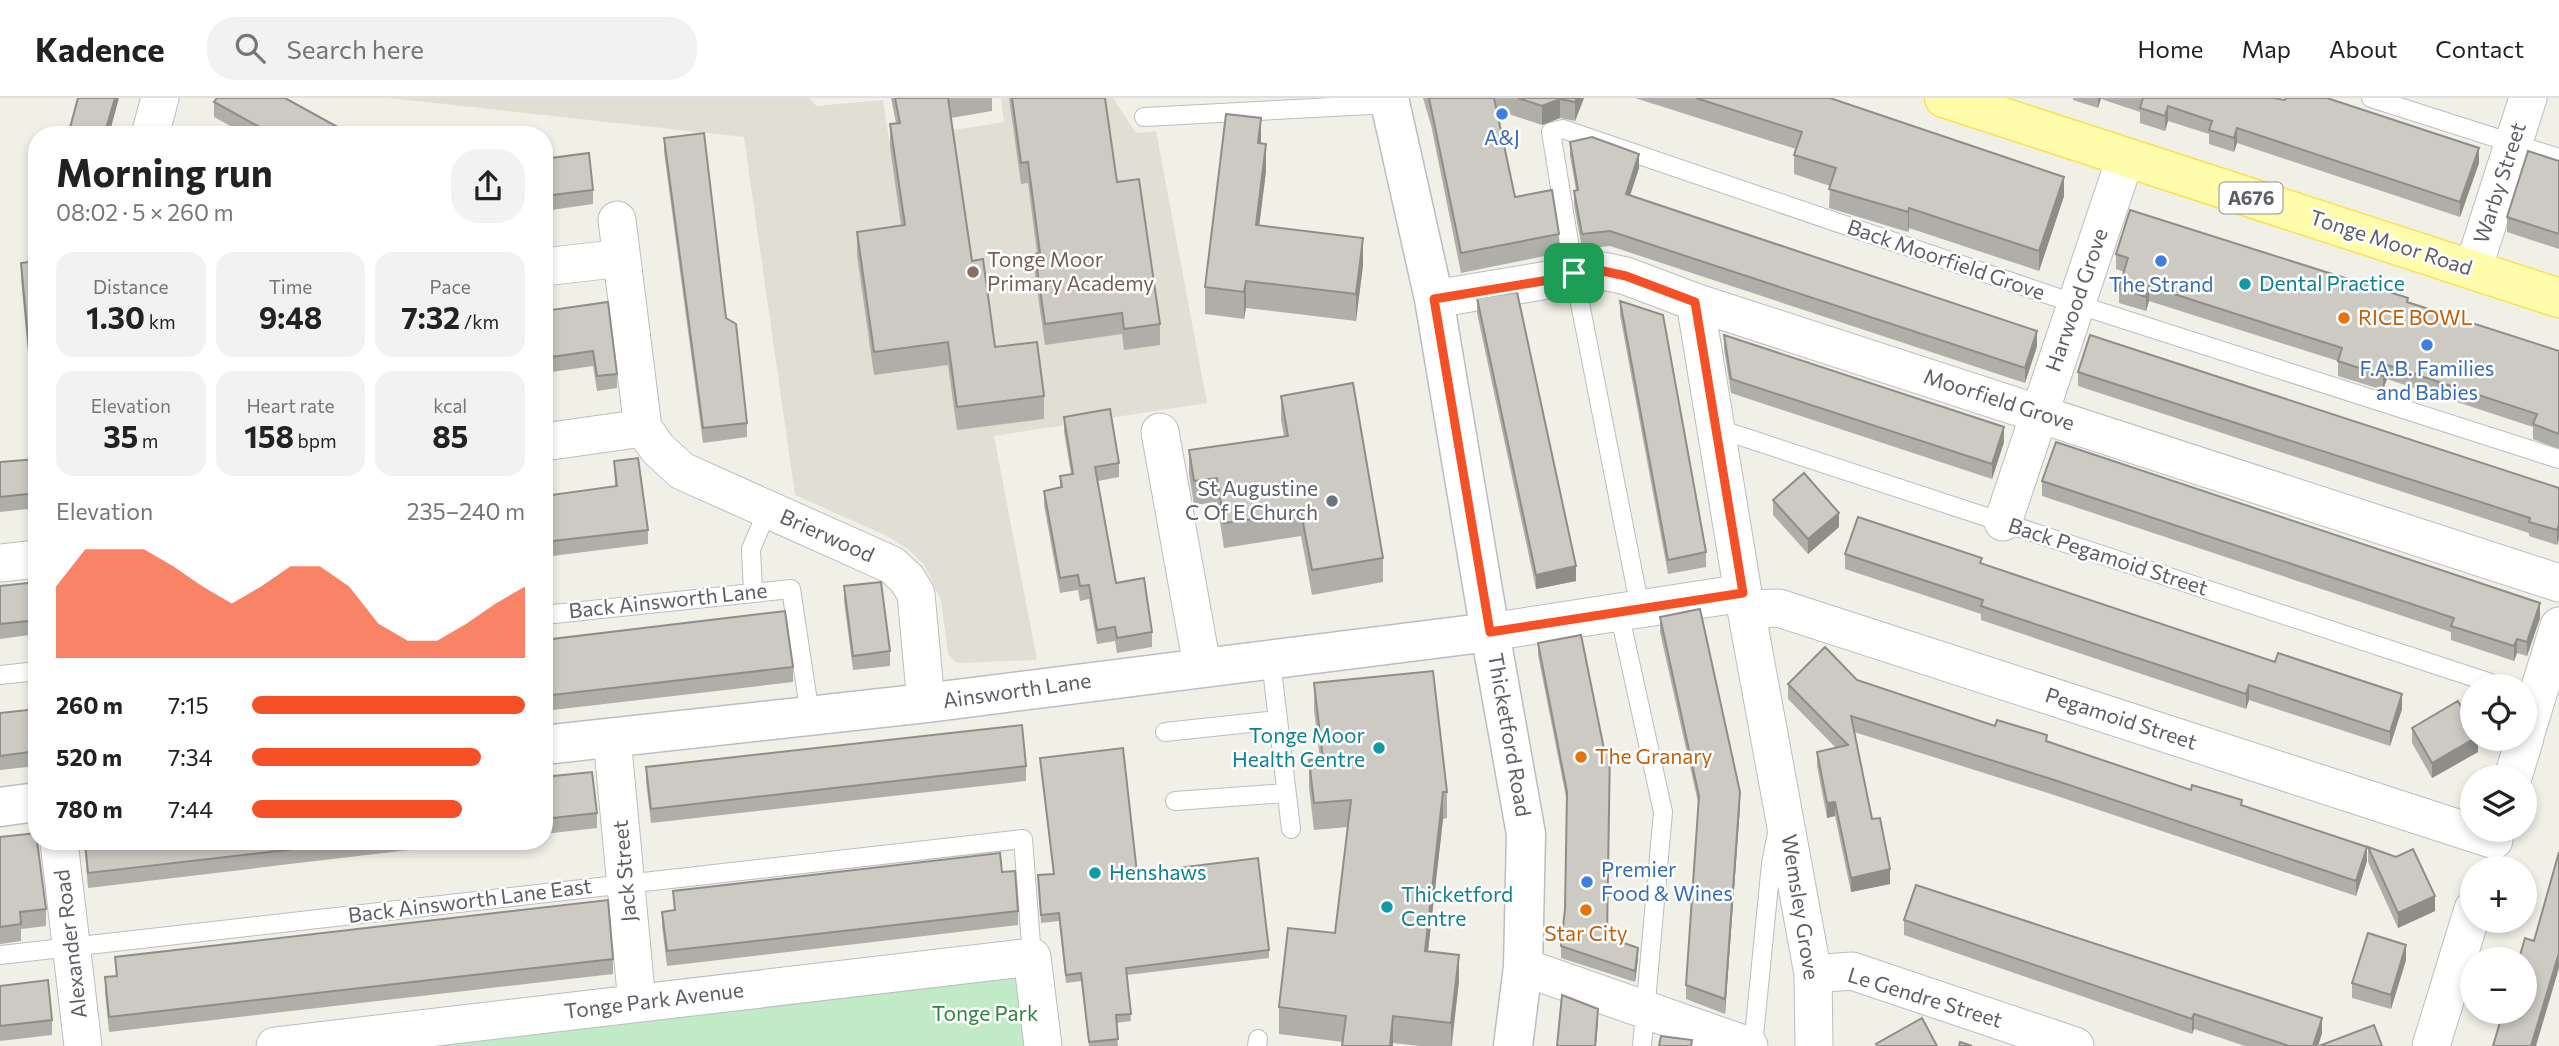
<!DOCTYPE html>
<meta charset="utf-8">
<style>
body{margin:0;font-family:Commissioner,sans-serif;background:#f2f2f2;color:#222;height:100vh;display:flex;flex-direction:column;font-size:26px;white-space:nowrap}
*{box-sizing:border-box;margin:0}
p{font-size:23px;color:#767676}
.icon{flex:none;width:38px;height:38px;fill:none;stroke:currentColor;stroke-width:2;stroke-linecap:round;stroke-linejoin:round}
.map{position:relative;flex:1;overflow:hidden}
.panel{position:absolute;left:28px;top:28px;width:525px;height:724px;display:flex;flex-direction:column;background:#fff;border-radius:28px;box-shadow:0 4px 10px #0003}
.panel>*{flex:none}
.buttons{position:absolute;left:2460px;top:576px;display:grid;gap:14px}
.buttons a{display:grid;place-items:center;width:77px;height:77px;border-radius:50%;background:#fff;box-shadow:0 4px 10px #0003;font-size:35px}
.pin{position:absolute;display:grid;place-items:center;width:60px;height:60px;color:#fff;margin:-30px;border-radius:14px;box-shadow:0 4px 10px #0006}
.round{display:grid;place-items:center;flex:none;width:74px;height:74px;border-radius:28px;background:#f2f2f2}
.head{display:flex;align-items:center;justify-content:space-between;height:119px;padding:0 28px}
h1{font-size:38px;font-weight:700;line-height:52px}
.metrics{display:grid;grid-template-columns:repeat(3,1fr);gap:10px;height:119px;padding:7px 28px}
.metrics div{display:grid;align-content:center;border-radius:18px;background:#f2f2f2;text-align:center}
.metrics b{font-size:30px;font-weight:700}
.metrics small{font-size:19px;font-weight:400}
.metrics p{font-size:19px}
.chart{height:196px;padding:14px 28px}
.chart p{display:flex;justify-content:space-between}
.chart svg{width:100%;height:126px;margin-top:7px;fill:#f65027;opacity:.7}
ul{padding:0 28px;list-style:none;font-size:23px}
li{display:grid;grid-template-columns:112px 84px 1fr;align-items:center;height:52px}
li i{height:18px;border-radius:9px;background:#f65027}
header{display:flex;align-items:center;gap:42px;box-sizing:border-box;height:98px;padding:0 35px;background:#fff;border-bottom:2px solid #e0e0e0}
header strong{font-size:33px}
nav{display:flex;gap:38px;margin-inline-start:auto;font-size:24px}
.search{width:490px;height:63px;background:#f2f2f2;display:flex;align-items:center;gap:18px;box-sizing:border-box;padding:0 24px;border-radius:28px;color:#767676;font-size:26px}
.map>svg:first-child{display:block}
.education{fill:#e1dfd4}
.green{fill:#c1eac6}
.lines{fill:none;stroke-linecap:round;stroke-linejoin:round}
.service-casing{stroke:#babdc2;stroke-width:20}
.minor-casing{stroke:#babdc2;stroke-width:39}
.tertiary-casing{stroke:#babdc2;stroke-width:41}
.secondary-casing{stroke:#bbbdc4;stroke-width:41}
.primary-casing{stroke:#fbe154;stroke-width:41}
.service{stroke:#fff;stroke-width:18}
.minor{stroke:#fff;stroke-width:37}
.tertiary{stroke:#fff;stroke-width:38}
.secondary{stroke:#fff;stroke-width:38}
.primary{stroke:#fffcac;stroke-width:38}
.wall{fill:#afaea8}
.shaded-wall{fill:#8f8d88}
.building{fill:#cccac3;stroke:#8f8d88;stroke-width:2}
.route-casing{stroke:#fff;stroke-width:14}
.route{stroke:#f65027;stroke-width:9}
.shop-dot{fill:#3f7fe0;stroke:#fff;stroke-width:2.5}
.education-dot{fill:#8d6e63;stroke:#fff;stroke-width:2.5}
.culture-dot{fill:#0f9aa8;stroke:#fff;stroke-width:2.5}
.food-dot{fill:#e8710a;stroke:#fff;stroke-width:2.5}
.worship-dot{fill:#6b7280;stroke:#fff;stroke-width:2.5}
.labels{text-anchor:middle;stroke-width:5;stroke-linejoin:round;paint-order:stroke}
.shield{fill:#fff;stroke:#8e9095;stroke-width:2}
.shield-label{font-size:19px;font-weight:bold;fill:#5d6067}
.shop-label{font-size:21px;fill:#366cbe;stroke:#fff}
.street-label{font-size:21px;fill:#5d6067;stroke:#fff}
.education-label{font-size:21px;fill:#785e54;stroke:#fff;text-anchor:start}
.culture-label{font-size:21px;fill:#0d838f;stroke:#fff;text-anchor:start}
.food-label{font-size:21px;fill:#c56008;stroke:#fff;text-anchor:start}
.worship-label{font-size:21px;fill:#5b616d;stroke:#fff;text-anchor:end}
.park-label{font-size:21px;fill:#2f853d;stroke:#fff}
</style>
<header>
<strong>Kadence</strong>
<div class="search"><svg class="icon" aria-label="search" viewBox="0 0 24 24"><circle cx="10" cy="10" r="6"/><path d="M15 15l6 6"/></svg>Search here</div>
<nav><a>Home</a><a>Map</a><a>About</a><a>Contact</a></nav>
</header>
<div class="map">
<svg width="2559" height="948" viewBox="0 0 2559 948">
<rect width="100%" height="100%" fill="#f1f0e6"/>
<path class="education" d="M389,0H810L816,8L883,2L889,42L1004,24L1001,0H1113L1136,35L1156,33L1207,305L994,338L1037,562L957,565L948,556L941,502L924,467L908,451L887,438L795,397L744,39Z"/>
<path class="green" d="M1020,879L1029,948H438Z"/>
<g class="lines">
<g class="service-casing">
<path id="service" d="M2371,0L2559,60
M1144,19L1390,6
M1716,330L2500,588
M753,494L751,451L768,411
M1640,510L1574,175L1551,34L1563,31L2076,206L2559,361
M1619,514L1663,714L1642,948
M544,517L791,491L810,617
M1271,563L1291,731
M0,577L37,573
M1165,634L1278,622
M1175,703L1286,695
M0,857L1023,741L1032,859
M1257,948L1258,941
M1753,948L1771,766L1777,735"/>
</g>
<g class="minor-casing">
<path id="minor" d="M150,37L160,0
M617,122L643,330L658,351L682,373L892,467L907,481L916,496L926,605
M544,169L622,160
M2473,171L2528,0
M1434,201L1603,173L1626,178L1695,204L2559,485
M1695,204L1743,495L1813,876L1814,948
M1160,334L1202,568
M544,344L643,330
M2003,424L2125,61
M0,465L37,461
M1746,511L1779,510L2494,742
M1490,534L1743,495
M2525,638L2559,528
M612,640L637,905
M2513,679L2525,640
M59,744L83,948
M1523,869L1749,948
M1813,876L1852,873L2075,948
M275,948L1032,859L1043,948
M2431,948L2473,811"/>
</g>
<g class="tertiary-casing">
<path id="tertiary" d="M1490,534L1526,736L1523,869L1513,948"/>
</g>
<g class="secondary-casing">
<path id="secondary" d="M544,647L926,605L1490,534L1434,201L1389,0
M0,709L37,704"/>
</g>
<g class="primary-casing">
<path id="primary" d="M1944,0L2559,200"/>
</g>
<use href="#service" class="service"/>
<use href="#minor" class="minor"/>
<use href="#tertiary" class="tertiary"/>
<use href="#secondary" class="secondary"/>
<use href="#primary" class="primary"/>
</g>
<path class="wall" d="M891,0H992V13L951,20L972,163L995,249L1044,298V321L957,332L948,267L874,277L857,157V134L901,127L890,49V26L896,25Z
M1009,0H1105L1117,84L1160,226V247L1124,252L1122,236L1045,247L1035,177V156L1037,155L1028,85L1021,86Z
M1423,0H1584L1575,23L1560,20L1542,27L1497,12L1515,99L1559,136V155L1461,175L1431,27Z
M1635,0H1830L2064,98L2039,173L1909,130L1908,134L1829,110L1830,88L1794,76V57L1796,51Z
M2073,0H2273L2479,65L2460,119L2237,45L2234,54L2209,46V36L2168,23L2165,33L2140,25V14L2101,1L2098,10L2073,2Z
M214,4L352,37H247L214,19Z
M664,40L726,220L747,325V339L703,345L664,54Z
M1570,44L1639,70L1630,97L2037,248L2025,285L1610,148L1582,151L1574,107V93L1576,92L1570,58Z
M1261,45L1266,73L1259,127L1363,167L1356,223L1246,210L1244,221L1205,216V189Z
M544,61L593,92V106L544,113Z
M2559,63V151L2507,134V119Z
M2116,156L2408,204L2559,253V351L2533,341V329L2387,281L2383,292L2338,278V263L2149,203L2146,213L2119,205V190L2124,174L2116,171Z
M37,163V308H33L21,180V165Z
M1477,200L1576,483L1536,491L1477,215Z
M1620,203L1706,454V469L1668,476L1620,217Z
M608,204L617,276V290L597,293L593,268L544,275V213Z
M1724,237L2004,344L1992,381L1731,295L1724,251Z
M2078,274L2559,390V441L2557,447L2529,438V435L2078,288Z
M1281,298L1383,460V484L1312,497L1301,438L1224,450L1217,404L1194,407L1189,376V352L1284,338L1281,322Z
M1064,319L1119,365V379L1098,383L1116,485L1152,534V549L1117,555L1115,543L1097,546L1089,501L1080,503L1078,492L1060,495L1044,407V393L1060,390V378L1071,376L1064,334Z
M37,361V410L0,414V364Z
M614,363L648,432V446L544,459V398L615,388Z
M2042,383L2540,520L2527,558L2517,555L2514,563L2451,542V534L2042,398Z
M1773,402L1839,429L1808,456L1773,417Z
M1845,456L1982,466L2402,611L2390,648L2249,602L2246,611L1981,522V516L1845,471Z
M37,484V536L0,541V488Z
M844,488L890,553V568L853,572L844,503Z
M1660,519L1740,709L1725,916L1686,901V887L1699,709L1660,534Z
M544,542L793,569V584L544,613Z
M1538,545L1607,839L1638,861L1635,884L1561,860V848L1565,811L1567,704L1538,557Z
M1857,582L2191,692L2242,707L2367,763L2356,798L2051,696L1854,634L1872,721L1890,786L1851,794L1835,718L1827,720L1817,668V654L1836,650L1788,601V586Z
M1314,585L1447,694V720L1443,721L1428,853L1459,883L1452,948H1420L1393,945L1343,944L1279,936V909L1335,835L1348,729L1314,732L1309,689V662L1320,661L1314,612Z
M37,611V668L0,672V615Z
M2412,630L2478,640V654L2432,680L2412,645Z
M1040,660L1137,775L1269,852V860L1127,877L1131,923L1116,925L1118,948H1089L1081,883L1066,885L1059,823L1041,825L1038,777L1053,776Z
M1026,668V683L651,725L646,684V669Z
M544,679L597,715V730L544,736Z
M0,739L46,811V828L21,831V843L0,846Z
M84,744H477L88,790Z
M2368,749L2435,813L2398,830L2368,764Z
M1002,774L1018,813V827L667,868L662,828V814L674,812L673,793Z
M1904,822L2322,935L2318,948H2245L2194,931L2192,936L1904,837Z
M115,859L613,861V876L109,934L105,894V879L116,878Z
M2406,862L2391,911L2352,900V885Z
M0,888L52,922V937L0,943Z"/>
<path class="shaded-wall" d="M115,0H119L109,37H105Z
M1577,0H1584L1575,23V4Z
M2098,0H2101L2098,10Z
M1560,1V20L1542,27V8Z
M2168,8V23L2165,33V18Z
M1261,20V47L1258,45Z
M2237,30V45L2234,54V40Z
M1266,46V73L1256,154V127Z
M2479,50V65L2460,119V104Z
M1639,56V70L1626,110V96Z
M2064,79V98L2039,173V153Z
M1909,110V130L1908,134V114Z
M1363,140V167L1356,223V196Z
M1246,183V210L1244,221V194Z
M2149,188V203L2146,213V199Z
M2037,233V248L2025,285V270Z
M2387,267V281L2383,292V278Z
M2004,329V344L1992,381V366Z
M1839,415V429L1808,456V441Z
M2559,426V441L2557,447V432Z
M1576,468V483L1536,491V477Z
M2540,505V520L2527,558V544Z
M2517,541V555L2514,563V548Z
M2249,587V602L2246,611V596Z
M2402,596V611L2390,648V634Z
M2475,640H2478V654L2432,680V665Z
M1443,694V721L1425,879V853Z
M1740,694V709L1725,916V901Z
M1835,704V718L1827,720V705Z
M2367,749V763L2356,798V783Z
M1890,771V786L1851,794V780Z
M2435,798V813L2398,830V815Z
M2406,847V862L2391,911V897Z
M1638,850V861L1635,884V873Z
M2559,855V870L2536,948H2531Z
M1459,857V883L1451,948V925Z
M1598,911V925L1596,948H1595Z
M2194,916V931L2192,936V921Z
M1393,918V948H1390Z
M2322,920V935L2318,948H2313Z"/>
<path class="building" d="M78,0H115L105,34H108L107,37H68Z
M217,0H285L352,37H274L214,4Z
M895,0H948L972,163L983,161L995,249L1037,244L1044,298L957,309L948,244L874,254L857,134L905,127L890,26L900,25Z
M1012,0H1105L1117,84L1139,81L1160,226L1124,231L1122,215L1045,226L1035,156L1040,155L1028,64L1021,65Z
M1429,0H1494L1515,99L1552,92L1559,136L1461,155Z
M1518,0H1577L1575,4L1560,1L1542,8Z
M1696,0H1830L2064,79L2039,153L1909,110L1908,114L1829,91L1836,70L1794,57L1802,34Z
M2143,0H2273L2285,2L2286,0H2327L2479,50L2460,104L2237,30L2234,40L2209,32L2212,23L2168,8L2165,18L2140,10Z
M1226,16L1261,20L1258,45L1266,46L1256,127L1363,140L1356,196L1246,183L1244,194L1205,189Z
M704,35L726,220L736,226L747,325L703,330L664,40Z
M1592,39L1639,56L1626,96L2037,233L2025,270L1610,133L1582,136L1574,93L1578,92L1570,44Z
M2528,53L2559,63V136L2507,119Z
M589,55L593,92L544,98V61Z
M2130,112L2408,200L2407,204L2559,253V336L2533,326L2537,316L2387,267L2383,278L2338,263L2342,250L2149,188L2146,199L2119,190L2128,160L2116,156Z
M37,163V293L33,294L21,165Z
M1517,194L1576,468L1536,477L1477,200Z
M1620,203L1663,217L1706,454L1668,462Z
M608,204L617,276L597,278L593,253L544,260V213Z
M1724,237L2004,329L1992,366L1731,281Z
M2090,237L2559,390V426L2557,432L2529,424L2530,420L2078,274Z
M1353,285L1383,460L1312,472L1301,414L1224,425L1217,380L1194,383L1189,352L1288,338L1281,298Z
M1110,311L1119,365L1095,369L1116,485L1144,480L1152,534L1117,540L1115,529L1097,532L1089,487L1080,488L1078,477L1060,480L1044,393L1062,389L1060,378L1073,376L1064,319Z
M2056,344L2540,505L2527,544L2517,541L2514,548L2451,528L2454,520L2042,383Z
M638,360L648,432L544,444V398L617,388L614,363Z
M37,361V395L0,399V364Z
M1804,375L1839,415L1808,441L1773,402Z
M1858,419L1982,460L1980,465L2275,564L2278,555L2402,596L2390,634L2249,587L2246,596L1981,508L1983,502L1845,456Z
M37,484V522L0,526V488Z
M881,484L890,553L853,558L844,488Z
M1700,511L1740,694L1725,901L1686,887L1699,698L1660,519Z
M785,513L793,569L544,598V542Z
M1581,537L1604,651L1610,649L1607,839L1638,850L1635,873L1561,848L1565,811L1567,694L1538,545Z
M1825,549L1857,582L1995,628L1997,622L2047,637L2046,643L2191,692L2192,687L2242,702L2241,707L2367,749L2356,783L2051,681L1851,618L1872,721L1880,720L1890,771L1851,780L1835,704L1827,705L1817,654L1848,647L1788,586Z
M1433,573L1447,694H1443L1425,853L1459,857L1451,925L1393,918L1390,948H1342L1346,918L1279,909L1288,830L1335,835L1351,702L1314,705L1309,662L1323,661L1314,585Z
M2458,603L2473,630V640H2475L2432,665L2412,630Z
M37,611V653L0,658V615Z
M1022,627L1026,668L651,711L646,669Z
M1123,650L1137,775L1258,760L1269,852L1126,870L1131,916L1116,917L1118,941L1089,944L1081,875L1066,877L1059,815L1041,817L1038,777L1054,776L1040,660Z
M592,674L597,715L544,721V679Z
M36,735L46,811L20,814L21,826L0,829V739Z
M85,744H355L88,775Z
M2368,749L2396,759L2413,751L2435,798L2398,815Z
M2559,754V855L2531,948H2493L2503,914H2525V861H2519L2525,840L2534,843Z
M1000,755L1002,774L1015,773L1018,813L667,853L662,814L675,812L673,793Z
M1916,787L2322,920L2313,948H2289L2194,916L2192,921L1904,822Z
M608,802L613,861L109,919L105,879L117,878L115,859Z
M2368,835L2406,847L2391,897L2352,885Z
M48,882L52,922L0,928V888Z
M1562,897L1598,911L1595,948H1557Z
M1922,920L1937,948H1877L1876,946Z
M2374,927L2382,948H2319Z
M1661,938L1692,942L1691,948H1659Z
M1960,944L1972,948H1959Z"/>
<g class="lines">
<g class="route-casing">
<path id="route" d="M1603,173L1626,178L1695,204L1743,495L1490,534L1434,201Z"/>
</g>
<use href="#route" class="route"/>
</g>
<g class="shop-dot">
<circle cx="1502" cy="16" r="7"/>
<circle cx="2161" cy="163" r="7"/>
<circle cx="2427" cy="247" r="7"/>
<circle cx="1587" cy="784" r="7"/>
</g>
<circle class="education-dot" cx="973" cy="174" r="7"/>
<g class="culture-dot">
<circle cx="2245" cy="186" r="7"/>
<circle cx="1379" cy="650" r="7"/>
<circle cx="1095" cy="775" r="7"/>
<circle cx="1387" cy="809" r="7"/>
</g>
<g class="food-dot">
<circle cx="2344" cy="220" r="7"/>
<circle cx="1581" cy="659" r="7"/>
<circle cx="1586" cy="812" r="7"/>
</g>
<circle class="worship-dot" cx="1332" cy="403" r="7"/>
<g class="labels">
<rect class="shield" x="2219.5" y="84.5" width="63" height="31" rx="5"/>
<g class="shield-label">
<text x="2251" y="107">A676</text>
</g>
<g class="shop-label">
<text x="1502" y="47">A&amp;J</text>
<text x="2161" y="194">The Strand</text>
<text x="2427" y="278">F.A.B. Families<tspan x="2427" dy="24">and Babies</tspan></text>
<text x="1601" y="779" text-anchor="start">Premier<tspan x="1601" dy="24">Food &amp; Wines</tspan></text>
</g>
<g class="street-label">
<text transform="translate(2500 85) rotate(-72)" y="7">Warby Street</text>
<text transform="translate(2391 145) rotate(18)" y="7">Tonge Moor Road</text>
<text transform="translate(1946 162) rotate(19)" y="7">Back Moorfield Grove</text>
<text transform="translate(2077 202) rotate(-71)" y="7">Harwood Grove</text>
<text transform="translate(1999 302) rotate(18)" y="7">Moorfield Grove</text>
<text transform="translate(827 438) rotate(24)" y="7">Brierwood</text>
<text transform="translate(2108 459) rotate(18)" y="7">Back Pegamoid Street</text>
<text transform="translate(668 503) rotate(-6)" y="7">Back Ainsworth Lane</text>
<text transform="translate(1017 593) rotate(-8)" y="7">Ainsworth Lane</text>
<text transform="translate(2121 621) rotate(18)" y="7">Pegamoid Street</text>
<text transform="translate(1509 637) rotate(80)" y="7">Thicketford Road</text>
<text transform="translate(625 773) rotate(-95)" y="7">Jack Street</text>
<text transform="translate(470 803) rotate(-7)" y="7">Back Ainsworth Lane East</text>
<text transform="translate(1800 809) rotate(81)" y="7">Wemsley Grove</text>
<text transform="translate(71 846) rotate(-97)" y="7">Alexander Road</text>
<text transform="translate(1925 900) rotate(17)" y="7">Le Gendre Street</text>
<text transform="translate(654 903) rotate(-7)" y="7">Tonge Park Avenue</text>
</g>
<g class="education-label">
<text x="987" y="169">Tonge Moor<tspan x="987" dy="24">Primary Academy</tspan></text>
</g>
<g class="culture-label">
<text x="2259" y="193">Dental Practice</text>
<text x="1365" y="645" text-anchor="end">Tonge Moor<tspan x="1365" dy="24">Health Centre</tspan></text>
<text x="1109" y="782">Henshaws</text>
<text x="1401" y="804">Thicketford<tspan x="1401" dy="24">Centre</tspan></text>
</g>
<g class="food-label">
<text x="2358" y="227">RICE BOWL</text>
<text x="1595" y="666">The Granary</text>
<text x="1586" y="843" text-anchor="middle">Star City</text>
</g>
<g class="worship-label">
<text x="1318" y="398">St Augustine<tspan x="1318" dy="24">C Of E Church</tspan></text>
</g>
<g class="park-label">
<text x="985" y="923">Tonge Park</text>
</g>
</g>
</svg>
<div class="buttons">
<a><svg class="icon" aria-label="locate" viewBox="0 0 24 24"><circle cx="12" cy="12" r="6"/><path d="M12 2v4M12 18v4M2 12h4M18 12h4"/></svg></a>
<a><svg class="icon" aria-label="layers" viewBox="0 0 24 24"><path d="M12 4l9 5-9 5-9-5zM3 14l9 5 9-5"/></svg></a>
<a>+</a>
<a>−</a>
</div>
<div class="pin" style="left:1574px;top:175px;background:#1e9e55"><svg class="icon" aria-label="arrive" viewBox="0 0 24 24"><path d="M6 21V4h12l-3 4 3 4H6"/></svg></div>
<section class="panel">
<div class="head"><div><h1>Morning run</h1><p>08:02 · 5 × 260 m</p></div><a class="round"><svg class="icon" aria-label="share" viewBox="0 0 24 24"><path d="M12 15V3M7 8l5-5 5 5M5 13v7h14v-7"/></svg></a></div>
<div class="metrics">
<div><p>Distance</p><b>1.30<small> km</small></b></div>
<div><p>Time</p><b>9:48</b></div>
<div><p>Pace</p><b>7:32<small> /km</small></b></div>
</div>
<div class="metrics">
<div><p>Elevation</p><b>35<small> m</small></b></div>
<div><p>Heart rate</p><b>158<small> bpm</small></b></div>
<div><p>kcal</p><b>85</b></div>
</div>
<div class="chart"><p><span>Elevation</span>235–240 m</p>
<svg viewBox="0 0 160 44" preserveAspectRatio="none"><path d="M0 44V19L10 6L20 6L30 6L40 12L50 19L60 25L70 19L80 12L90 12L100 19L110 32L120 38L130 38L140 32L150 25L160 19V44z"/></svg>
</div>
<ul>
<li><b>260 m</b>7:15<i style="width:100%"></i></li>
<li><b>520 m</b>7:34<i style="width:84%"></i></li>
<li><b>780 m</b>7:44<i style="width:77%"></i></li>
</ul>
</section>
</div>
